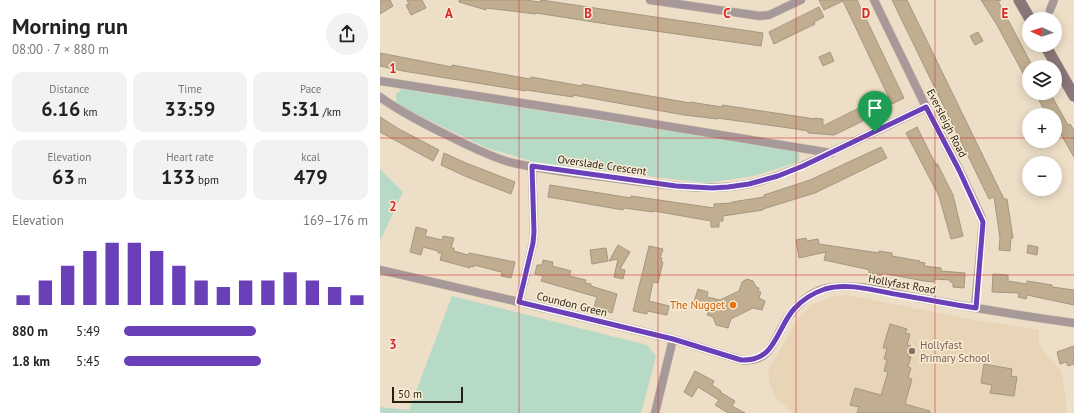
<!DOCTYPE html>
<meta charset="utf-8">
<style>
body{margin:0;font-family:"PT Sans",sans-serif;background:#f2f2f2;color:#222;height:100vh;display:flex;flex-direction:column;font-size:15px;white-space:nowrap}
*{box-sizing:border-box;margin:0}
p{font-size:13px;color:#767676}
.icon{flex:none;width:22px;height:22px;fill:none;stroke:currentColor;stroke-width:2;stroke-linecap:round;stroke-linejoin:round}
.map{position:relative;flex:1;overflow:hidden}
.panel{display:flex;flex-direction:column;background:#fff;width:380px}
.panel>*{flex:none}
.needle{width:26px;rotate:273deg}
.buttons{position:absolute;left:642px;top:12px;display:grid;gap:8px}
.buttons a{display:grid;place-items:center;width:40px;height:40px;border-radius:50%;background:#fff;box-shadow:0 2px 10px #0003;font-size:20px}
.scale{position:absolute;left:12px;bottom:10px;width:71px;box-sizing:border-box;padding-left:4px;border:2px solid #241f16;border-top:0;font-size:11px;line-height:14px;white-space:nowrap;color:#241f16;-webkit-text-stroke:3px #faebd4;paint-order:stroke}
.pin{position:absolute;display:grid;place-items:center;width:34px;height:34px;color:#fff;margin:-41px -17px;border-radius:50% 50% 50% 0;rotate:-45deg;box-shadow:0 0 4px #0007}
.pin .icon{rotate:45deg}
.round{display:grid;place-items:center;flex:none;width:42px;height:42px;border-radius:21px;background:#f2f2f2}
.headline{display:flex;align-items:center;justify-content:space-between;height:68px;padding:0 12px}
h1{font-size:22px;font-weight:700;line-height:30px}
.metrics{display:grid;grid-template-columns:repeat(3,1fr);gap:6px;height:68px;padding:4px 12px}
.metrics div{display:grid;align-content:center;border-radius:10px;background:#f2f2f2;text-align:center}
.metrics b{font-size:20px;font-weight:700}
.metrics small{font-size:11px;font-weight:400}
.metrics p{font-size:11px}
.chart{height:112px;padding:8px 12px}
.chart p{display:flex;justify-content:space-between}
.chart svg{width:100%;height:72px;margin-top:4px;stroke:#6a40b8;stroke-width:6}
ul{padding:0 12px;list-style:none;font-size:13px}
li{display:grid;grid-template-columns:64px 48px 1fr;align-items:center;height:30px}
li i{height:10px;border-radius:5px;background:#6a40b8}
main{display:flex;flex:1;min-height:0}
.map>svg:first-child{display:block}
.built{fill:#e8d5b7}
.green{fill:#b7dac6}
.building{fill:#c1ae90;stroke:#a49781}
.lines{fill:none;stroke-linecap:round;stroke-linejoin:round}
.street-casing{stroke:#c9bca7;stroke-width:9}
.secondary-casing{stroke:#c9bca7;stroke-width:12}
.street{stroke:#a7999a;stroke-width:8}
.secondary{stroke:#8a7779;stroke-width:11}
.route-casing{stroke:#fff;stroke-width:8}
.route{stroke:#6a40b8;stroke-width:5}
.grid{fill:none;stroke:#d62828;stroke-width:1;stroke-opacity:0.55}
.food-dot{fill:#e8710a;stroke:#faebd4;stroke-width:1.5}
.education-dot{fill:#8d6e63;stroke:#faebd4;stroke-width:1.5}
.labels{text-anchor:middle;stroke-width:3;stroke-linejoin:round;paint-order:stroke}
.street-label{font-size:11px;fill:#241f16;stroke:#faebd4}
.food-label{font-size:11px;fill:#c56008;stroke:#faebd4;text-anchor:end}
.education-label{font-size:11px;fill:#785e54;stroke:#faebd4;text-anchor:start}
.grid-label{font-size:13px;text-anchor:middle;font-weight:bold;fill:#d62828;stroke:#faebd4;stroke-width:3;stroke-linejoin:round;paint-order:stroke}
</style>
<main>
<section class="panel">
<div class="headline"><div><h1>Morning run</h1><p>08:00 · 7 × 880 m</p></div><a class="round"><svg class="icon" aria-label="share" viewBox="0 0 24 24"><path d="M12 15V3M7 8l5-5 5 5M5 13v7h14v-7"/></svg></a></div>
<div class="metrics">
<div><p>Distance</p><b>6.16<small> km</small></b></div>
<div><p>Time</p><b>33:59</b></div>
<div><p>Pace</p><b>5:31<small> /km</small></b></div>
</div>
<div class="metrics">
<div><p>Elevation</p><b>63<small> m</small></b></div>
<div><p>Heart rate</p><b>133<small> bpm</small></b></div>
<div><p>kcal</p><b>479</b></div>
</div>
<div class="chart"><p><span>Elevation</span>169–176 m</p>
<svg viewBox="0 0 160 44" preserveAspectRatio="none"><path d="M5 44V38M15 44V29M25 44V20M35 44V11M45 44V6M55 44V6M65 44V11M75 44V20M85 44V29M95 44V33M105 44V29M115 44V29M125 44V24M135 44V29M145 44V33M155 44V38"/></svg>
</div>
<ul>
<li><b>880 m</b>5:49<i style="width:54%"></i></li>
<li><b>1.8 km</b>5:45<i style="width:56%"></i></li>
</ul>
</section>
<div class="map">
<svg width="694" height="413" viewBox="0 0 694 413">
<rect width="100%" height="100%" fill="#eddec7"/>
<path class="built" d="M467,295L588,319L659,330V344L669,358L681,370L685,392L687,413H414L397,400L390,385L388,370L419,317L432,305L451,297Z"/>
<path class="green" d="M22,89L389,147L418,152L420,157L418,162L374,176L326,183L158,163L107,148L33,113L16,103V94Z
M0,169L23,192L0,241Z
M72,296L267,345L276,356L261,413H0V407L29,410Z"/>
<path class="building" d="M0,0H10L13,6L0,14Z
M27,0H42L46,8L31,15L26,5L29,4Z
M79,0H146L160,2L161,0L383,33L381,46L233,25L156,13V14L106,8V10L79,2Z
M439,0H477L524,98L512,104L463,1L444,10Z
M512,0H527L624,199H627L633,238H631L630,251L619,250L620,238L614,197L609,199Z
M601,0H621L618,1L653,67H649V84L617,25Z
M439,7L444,17L434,22L435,24L394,44L389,32Z
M598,32L603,41L595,45L590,36Z
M450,52L454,61L443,66L439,57Z
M0,53L72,67V65L150,79L151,77L202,86V84L310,103V102L342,107V105L435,119V118L443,119V126L479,108L485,120L454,135L428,133V131L409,128L337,118V119L304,115L193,95V97L146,90V91L23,71L0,66Z
M655,93H670L688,125L690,124L694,130V157L675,124V115H667Z
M0,117L19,129L59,150L53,161L0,132Z
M537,127L557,167V163L573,195L583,236L571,239L559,196L526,133Z
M501,147L507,158L435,193L383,209V210L343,216V221H339V227H331V221L274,211L273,212L244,208L243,210L168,197L170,185L251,198V196L334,208V204L352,203V202L384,197V195L430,180Z
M64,153L86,163L135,182L131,194L87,177L61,165Z
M36,227L47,230L45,236L62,240L63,236L74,238L71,248H74V251L88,255L89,253L135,262L131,278L121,276L122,272L117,271L94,265V267L90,266V268L60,260L62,253H58V251L43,247L41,255L30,252Z
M426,238L427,241L438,239L439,244L499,253V251L512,253V256L540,261L539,262L545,263L544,266L561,268V271L585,273L584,288L573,287V282H570V280L554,279V282L544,281L502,273V275L489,273V270L486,269L444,260L446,252L419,258L416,240Z
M238,245L250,252L240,269L245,270L243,279L234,277L238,259L229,261Z
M648,245L658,247L657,255L647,253Z
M269,246L283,249L280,258H282L281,262H283L278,283L273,282L269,301L289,306L287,315L267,311V314L253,311Z
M226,248L228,261L212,264L210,250Z
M163,260L173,262L172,266L191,271L189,276L206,280L205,283L211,284V286L237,294L232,313L214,307L217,297L161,281L163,276L155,274L157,265H162Z
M613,274L628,275V281L647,284V281L672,285V287L694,290V305L647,295L646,299L638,297L639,293L612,292Z
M367,279L373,281L376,287L379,288L378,291L381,292L379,298L385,301L382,310L373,308L351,319L348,328L336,325L333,317L327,315L330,307L314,302L318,289L328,292L327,297L340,300L359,291L362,282Z
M510,324L527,329L525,333L530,334L527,345L531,346L528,356L531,357L528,367L531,368L528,378L532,379L525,404L550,411V413H477L479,407L470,405L475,388L501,395L508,372L504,371L507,359H504L507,348H503Z
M694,346V364L688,366L686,362L680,364L677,352Z
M604,364L632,369L631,376L637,377L634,396L610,393L612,385L601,383Z
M315,371L334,381L332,385L341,391L340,392L355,401L352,406L365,413H348L335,405L339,400L318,387L312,397L304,392Z"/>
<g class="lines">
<g class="street-casing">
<path id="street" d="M270,0L380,16L389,15L421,0
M494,0L546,107L579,169L601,216L603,222L595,308
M670,10L674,0
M0,81L213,114L451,153
M0,97C22,113 46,125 71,137C89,146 107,155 126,161C163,171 207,174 246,180C287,185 328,192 369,184C400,177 427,164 456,150C486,136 516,122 546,107
M0,270L139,302L293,339L361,360C369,361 377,360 384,355C392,349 396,338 401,329C410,311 426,293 447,288C477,282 514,294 544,299C594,308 644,316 694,323
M139,302L153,243L154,231L152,166
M275,413L293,339"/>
</g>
<g class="secondary-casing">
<path id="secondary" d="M639,0L650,19
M665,45L694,96"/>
</g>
<use href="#street" class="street"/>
<use href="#secondary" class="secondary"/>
</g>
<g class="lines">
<g class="route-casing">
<path id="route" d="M546,107L579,170L603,222L596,308C570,304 545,299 520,295C496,291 468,282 445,289C433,293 422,300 414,309C396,329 396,362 361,360L293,339L139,302L153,243L154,232L152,166L296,186L332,188L348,187L369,184L398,176L423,166Z"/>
</g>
<use href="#route" class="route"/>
</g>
<path class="grid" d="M139,0V413M278,0V413M416,0V413M555,0V413M0,138H649M675,138H694M0,275H694"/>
<circle class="food-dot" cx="353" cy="305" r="4"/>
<circle class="education-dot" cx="532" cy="351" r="4"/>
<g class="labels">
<g class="street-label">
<text transform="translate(567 123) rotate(63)" y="4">Eversleigh Road</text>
<text transform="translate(222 165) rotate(8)" y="4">Overslade Crescent</text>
<text transform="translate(522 284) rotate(10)" y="4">Hollyfast Road</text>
<text transform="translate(192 304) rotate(14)" y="4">Coundon Green</text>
</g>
<g class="food-label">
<text x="345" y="309">The Nugget</text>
</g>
<g class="education-label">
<text x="540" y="349">Hollyfast<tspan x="540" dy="13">Primary School</tspan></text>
</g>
</g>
<g class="grid-label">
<text x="69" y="18">A</text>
<text x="208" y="18">B</text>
<text x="347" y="18">C</text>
<text x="486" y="18">D</text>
<text x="625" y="18">E</text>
<text x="13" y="73">1</text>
<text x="13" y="211">2</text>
<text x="13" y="349">3</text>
</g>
</svg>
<div class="buttons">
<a><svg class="needle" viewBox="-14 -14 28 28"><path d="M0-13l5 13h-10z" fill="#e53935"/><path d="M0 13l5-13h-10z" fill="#767676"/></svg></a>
<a><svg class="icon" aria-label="layers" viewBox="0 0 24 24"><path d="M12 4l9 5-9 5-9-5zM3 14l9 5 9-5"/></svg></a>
<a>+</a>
<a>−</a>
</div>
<div class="scale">50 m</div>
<div class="pin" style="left:495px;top:132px;background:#1e9e55"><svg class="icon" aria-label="arrive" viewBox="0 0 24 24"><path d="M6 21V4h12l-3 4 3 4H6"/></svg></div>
</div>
</main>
